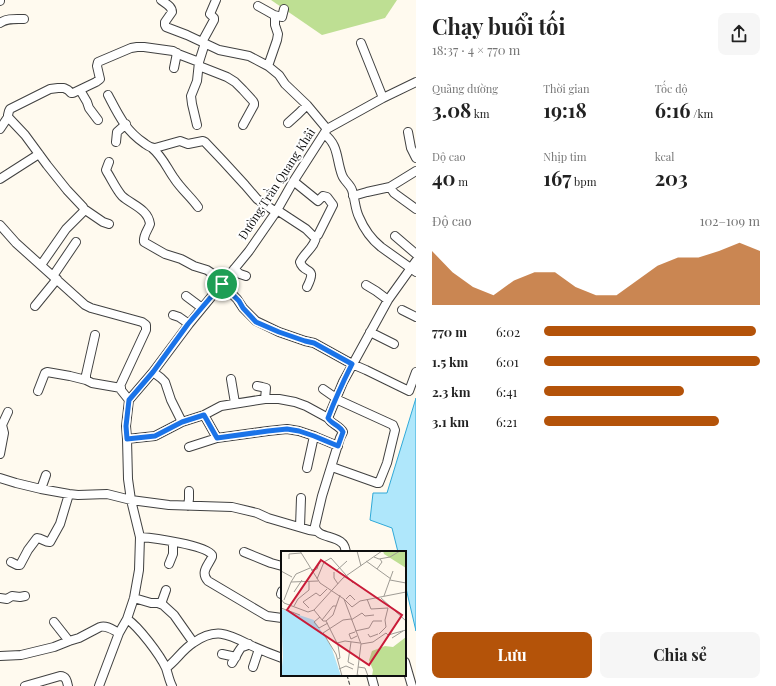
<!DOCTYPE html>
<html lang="vi">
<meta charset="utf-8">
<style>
body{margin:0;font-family:"Playfair Display",serif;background:#f6f6f6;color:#222;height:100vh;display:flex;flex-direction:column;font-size:15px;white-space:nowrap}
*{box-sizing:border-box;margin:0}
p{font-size:13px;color:#767676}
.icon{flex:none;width:22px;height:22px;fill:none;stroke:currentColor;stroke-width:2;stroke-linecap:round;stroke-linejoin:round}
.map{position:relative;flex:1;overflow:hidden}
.side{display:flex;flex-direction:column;background:#fff;width:360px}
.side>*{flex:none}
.pin{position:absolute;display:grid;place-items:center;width:34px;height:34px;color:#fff;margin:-17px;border:2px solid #fff;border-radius:50%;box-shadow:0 1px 4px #0007}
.round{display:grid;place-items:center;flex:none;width:42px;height:42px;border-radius:8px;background:#f6f6f6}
.headline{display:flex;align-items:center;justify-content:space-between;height:68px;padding:0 16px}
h1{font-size:22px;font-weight:700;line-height:30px}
.figures{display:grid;grid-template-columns:repeat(3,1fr);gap:6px;height:68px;padding:4px 16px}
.figures div{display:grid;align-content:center}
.figures b{font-size:20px;font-weight:700}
.figures small{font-size:11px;font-weight:400}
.figures p{font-size:11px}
.chart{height:112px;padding:8px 16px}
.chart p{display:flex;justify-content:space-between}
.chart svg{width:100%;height:72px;margin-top:4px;fill:#b45309;opacity:.7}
.cta{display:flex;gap:8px;margin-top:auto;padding:8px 16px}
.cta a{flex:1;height:46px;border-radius:8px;background:#b45309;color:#fff;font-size:16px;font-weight:700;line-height:46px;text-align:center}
.cta a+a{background:#f6f6f6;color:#222}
ul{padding:0 16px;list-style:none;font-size:13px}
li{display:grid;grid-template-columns:64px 48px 1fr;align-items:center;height:30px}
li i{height:10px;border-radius:5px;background:#b45309}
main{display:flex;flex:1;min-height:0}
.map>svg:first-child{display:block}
.forest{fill:#bedf93}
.water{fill:#afe7fb;stroke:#30a9d8}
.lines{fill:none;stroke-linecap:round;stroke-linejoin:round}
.minor-casing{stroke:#414141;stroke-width:10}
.path{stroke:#303030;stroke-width:1;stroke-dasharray:4 2;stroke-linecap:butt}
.minor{stroke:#fff;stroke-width:8}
.route-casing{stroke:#fff;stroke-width:8}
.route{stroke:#1a73e8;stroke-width:5}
.labels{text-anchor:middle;stroke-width:4;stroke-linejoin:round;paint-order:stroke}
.street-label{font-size:12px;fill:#0e0e0e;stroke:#fff}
.inset-road{fill:none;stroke:#9f9c95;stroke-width:1}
.view{fill:#c91b38;fill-opacity:0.15;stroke:#c91b38;stroke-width:2}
.inset-edge{fill:none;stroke:#0e0e0e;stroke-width:2}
</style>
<main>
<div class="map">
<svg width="416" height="686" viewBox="0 0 416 686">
<rect width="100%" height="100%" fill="#fffaef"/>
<path class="forest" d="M271,0H397L385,18L322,35Z"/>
<path class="water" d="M416,398V631L405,584V552H398L392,528L370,520L373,493H387Z"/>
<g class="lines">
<g class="minor-casing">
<path id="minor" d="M161,0C166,4 172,6 172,12L165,22V25L166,27L187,35L219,50L249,56L268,66L279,75L285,84L307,105L327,129
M0,1V0
M258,6L267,11L274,15L275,18V25L278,34L277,40L268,66
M274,15L282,17L284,9
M0,23C7,18 15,19 24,19
M202,42L214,20V18L210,14L216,0
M361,43L383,98
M199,66L227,77L235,82L243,90L253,101L254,103V105L243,125
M174,68L177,53
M80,90L87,102L89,108L98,120
M108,95C118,114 125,130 144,143C147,145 150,148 155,148L180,141L188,144L203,141L205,142L223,161L245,185L257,199L276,212
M288,123L298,114L307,105
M197,125L192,104L191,96L197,81L199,62L205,43
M0,129L8,117
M408,132L411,148L416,158
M324,134C339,145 336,159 342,175C344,181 350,184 352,190C355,199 355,209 359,217C364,229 371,239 381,247L416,272
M116,142L117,132L126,124
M152,148C162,156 167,168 174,178C181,189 191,197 198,207
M109,162L106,170L107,172C112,180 116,189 122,196C132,205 148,209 150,224C148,230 143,235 144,242L165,254L181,259L194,266L207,270L216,276L224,279
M0,179L39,154
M390,187L394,193L416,209
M353,196L367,192L390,187L416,171
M84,209L103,222L109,224
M277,210L306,229L313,236H316L318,235L333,205L327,197L323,196L318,201L297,184L293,182
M0,225L16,243L85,305L91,308L142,322L146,325V330L120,386L121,390L129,400
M395,236L416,254
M41,265L66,229L83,212L84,209L83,207L67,190L47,165L25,135L8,117V115L9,111L10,109L50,89L58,88H64L68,90L71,93H73L96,82L100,79L97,66L98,62L131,48L137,47H144L173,51L178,54L199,62
M234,269L240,274L246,276
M53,276L76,242
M222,284L237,299L243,308L256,321L279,332L305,341L314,343L352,364L366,370L409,391L416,372
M366,285L376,291L388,300
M307,287C318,265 304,275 300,262C304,253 316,246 316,236
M186,296L202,308
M35,306L57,279
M402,310L416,317
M173,315L179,317L189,324
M370,332L394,344
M95,335L86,375V380L92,383L121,388
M153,372L161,378L165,382L171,400L182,422
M231,379L235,403
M257,386L262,387L266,388L265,399
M323,389L333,396L337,397
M38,391L45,373L47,372L70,376L86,380
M204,415L217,438L268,431L287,429L299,431L314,436L338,446
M127,439L155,436L182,422L204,415L221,406L265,399H279L295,402L306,406L328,418
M189,447L217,438
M0,454L4,433L2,425L8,412
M332,467L377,483H379L387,463L395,430L393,425L336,399
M307,468L314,436
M0,478L16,483L41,489L69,494L78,495L107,494L131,500L169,505L232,507L257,513L268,518L309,530L316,531
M41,489L46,475
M188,506L189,499V491
M300,527L301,498
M140,537C153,538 206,545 212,555V557C208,566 200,572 208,581L267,616L282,618
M244,552L271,563L282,566
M346,552C345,549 345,545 342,543C335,535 316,538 315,526L322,496L340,438L343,432C340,426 331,424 328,418L343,382L388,300L416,261
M11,562L17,565H20L28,550L37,538C42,538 46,543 50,542L60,524L69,494
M169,564L173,554V542
M281,594L282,591
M0,598L7,599L12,596L20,597L25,596
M134,598L151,603H158L163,605L174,615L193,642
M161,604L166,590
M127,619C139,627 160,655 166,668C168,674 169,680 172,686
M54,622L69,641
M222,654L236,657
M0,656L21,655L54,647L69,641L79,638L100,627C107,625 113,630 119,633
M405,662L412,686
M232,663C235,659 239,649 242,647C245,646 247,646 249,644
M253,667L259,649
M166,668C176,661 182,650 193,643C216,627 228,634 250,645C261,650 271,654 282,658
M371,675L374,686
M25,686L60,676C66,676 67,681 68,686
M99,686L119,633L127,619L134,598L139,570L140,537L131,500L128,479L127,439L126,426L129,400L153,372L189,324L249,251L276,212L293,182L327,129L383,98L416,82"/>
</g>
<path class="path" d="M347,675L350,686"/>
<use href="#minor" class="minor"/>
</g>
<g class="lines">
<g class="route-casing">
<path id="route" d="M222,284L239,301L243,308L256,322L279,332L305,341L314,343L352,364C343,382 335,399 328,418C331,424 340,425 343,432L338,446L314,436L299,431L287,429L268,431L217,438L204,415L182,422L155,436L127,439L126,426L129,400L153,372L188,324Z"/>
</g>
<use href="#route" class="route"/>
</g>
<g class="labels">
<g class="street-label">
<text transform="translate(277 184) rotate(-57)" y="4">Đường Trần Quang Khải</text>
</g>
</g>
<g transform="translate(281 551)">
<rect width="125" height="125" fill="#fffaef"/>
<path d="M102,0H125V17L103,3ZM125,86V125H91L92,119L88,109L91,100L104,95L112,96Z" fill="#bedf93"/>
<path d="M0,58L33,69L50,95L60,125H0L2,106Z" fill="#afe7fb"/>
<path class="inset-road" d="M19,0L39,32L63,48L80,93L76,125L78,124M76,0L80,15M93,6L98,8L109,6L119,0M8,8V3L20,2M85,10L110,28M96,18L101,11L99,8M30,19L36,18L38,12M0,20L11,26M55,20L66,10M53,21V27L57,33M36,28L43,11L50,7L72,32M109,29L125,32M10,31L15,23L29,17M13,41L21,29M103,45L112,20M100,47L125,70M0,48L3,52L27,61L33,59L42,70H45L57,94L59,107L57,108M63,48L71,56L79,50L125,41M65,48L69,44L74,49M86,48L90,58L107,57L104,69L105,76L98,83M3,49L10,31L37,30M13,55L17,48L28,39V30M0,57L19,64M28,57L22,51L35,42L39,45L46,38M33,59L62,27L101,0M39,66L33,71L38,77L47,72M41,69L52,55H55M70,69L81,62L84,65L93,64M45,70L52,64L59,44M74,80L88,77L92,70H101M74,81L68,83L70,88L76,85M87,83L89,86L97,83M111,87L122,80M70,91L67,111L73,114M56,92L64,90L79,92M80,93L92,91L105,82L107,84L125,79M77,116L84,117L87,125M58,118L65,115L72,118M61,125L55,103L42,82L62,69L70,68"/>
<path class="view" d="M40,9L121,64L88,114L6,59Z"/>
<rect width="125" height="125" class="inset-edge"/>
</g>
</svg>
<div class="pin" style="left:222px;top:284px;background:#1e9e55"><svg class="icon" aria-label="arrive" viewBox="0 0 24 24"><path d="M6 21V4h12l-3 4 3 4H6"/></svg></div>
</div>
<section class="side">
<div class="headline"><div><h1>Chạy buổi tối</h1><p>18:37 · 4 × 770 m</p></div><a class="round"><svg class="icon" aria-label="share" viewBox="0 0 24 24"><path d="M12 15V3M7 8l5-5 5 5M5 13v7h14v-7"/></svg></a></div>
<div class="figures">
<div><p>Quãng đường</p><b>3.08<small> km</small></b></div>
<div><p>Thời gian</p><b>19:18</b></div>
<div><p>Tốc độ</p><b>6:16<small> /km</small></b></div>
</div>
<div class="figures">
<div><p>Độ cao</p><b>40<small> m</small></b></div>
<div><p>Nhịp tim</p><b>167<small> bpm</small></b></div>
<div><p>kcal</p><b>203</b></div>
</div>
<div class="chart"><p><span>Độ cao</span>102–109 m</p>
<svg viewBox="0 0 160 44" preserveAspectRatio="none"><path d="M0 44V11L10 24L20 33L30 38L40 29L50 24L60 24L70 33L80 38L90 38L100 29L110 20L120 15L130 15L140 11L150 6L160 11V44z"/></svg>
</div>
<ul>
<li><b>770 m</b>6:02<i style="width:98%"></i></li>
<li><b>1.5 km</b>6:01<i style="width:100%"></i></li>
<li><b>2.3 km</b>6:41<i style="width:65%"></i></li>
<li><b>3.1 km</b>6:21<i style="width:81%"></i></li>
</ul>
<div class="cta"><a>Lưu</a><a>Chia sẻ</a></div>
</section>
</main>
